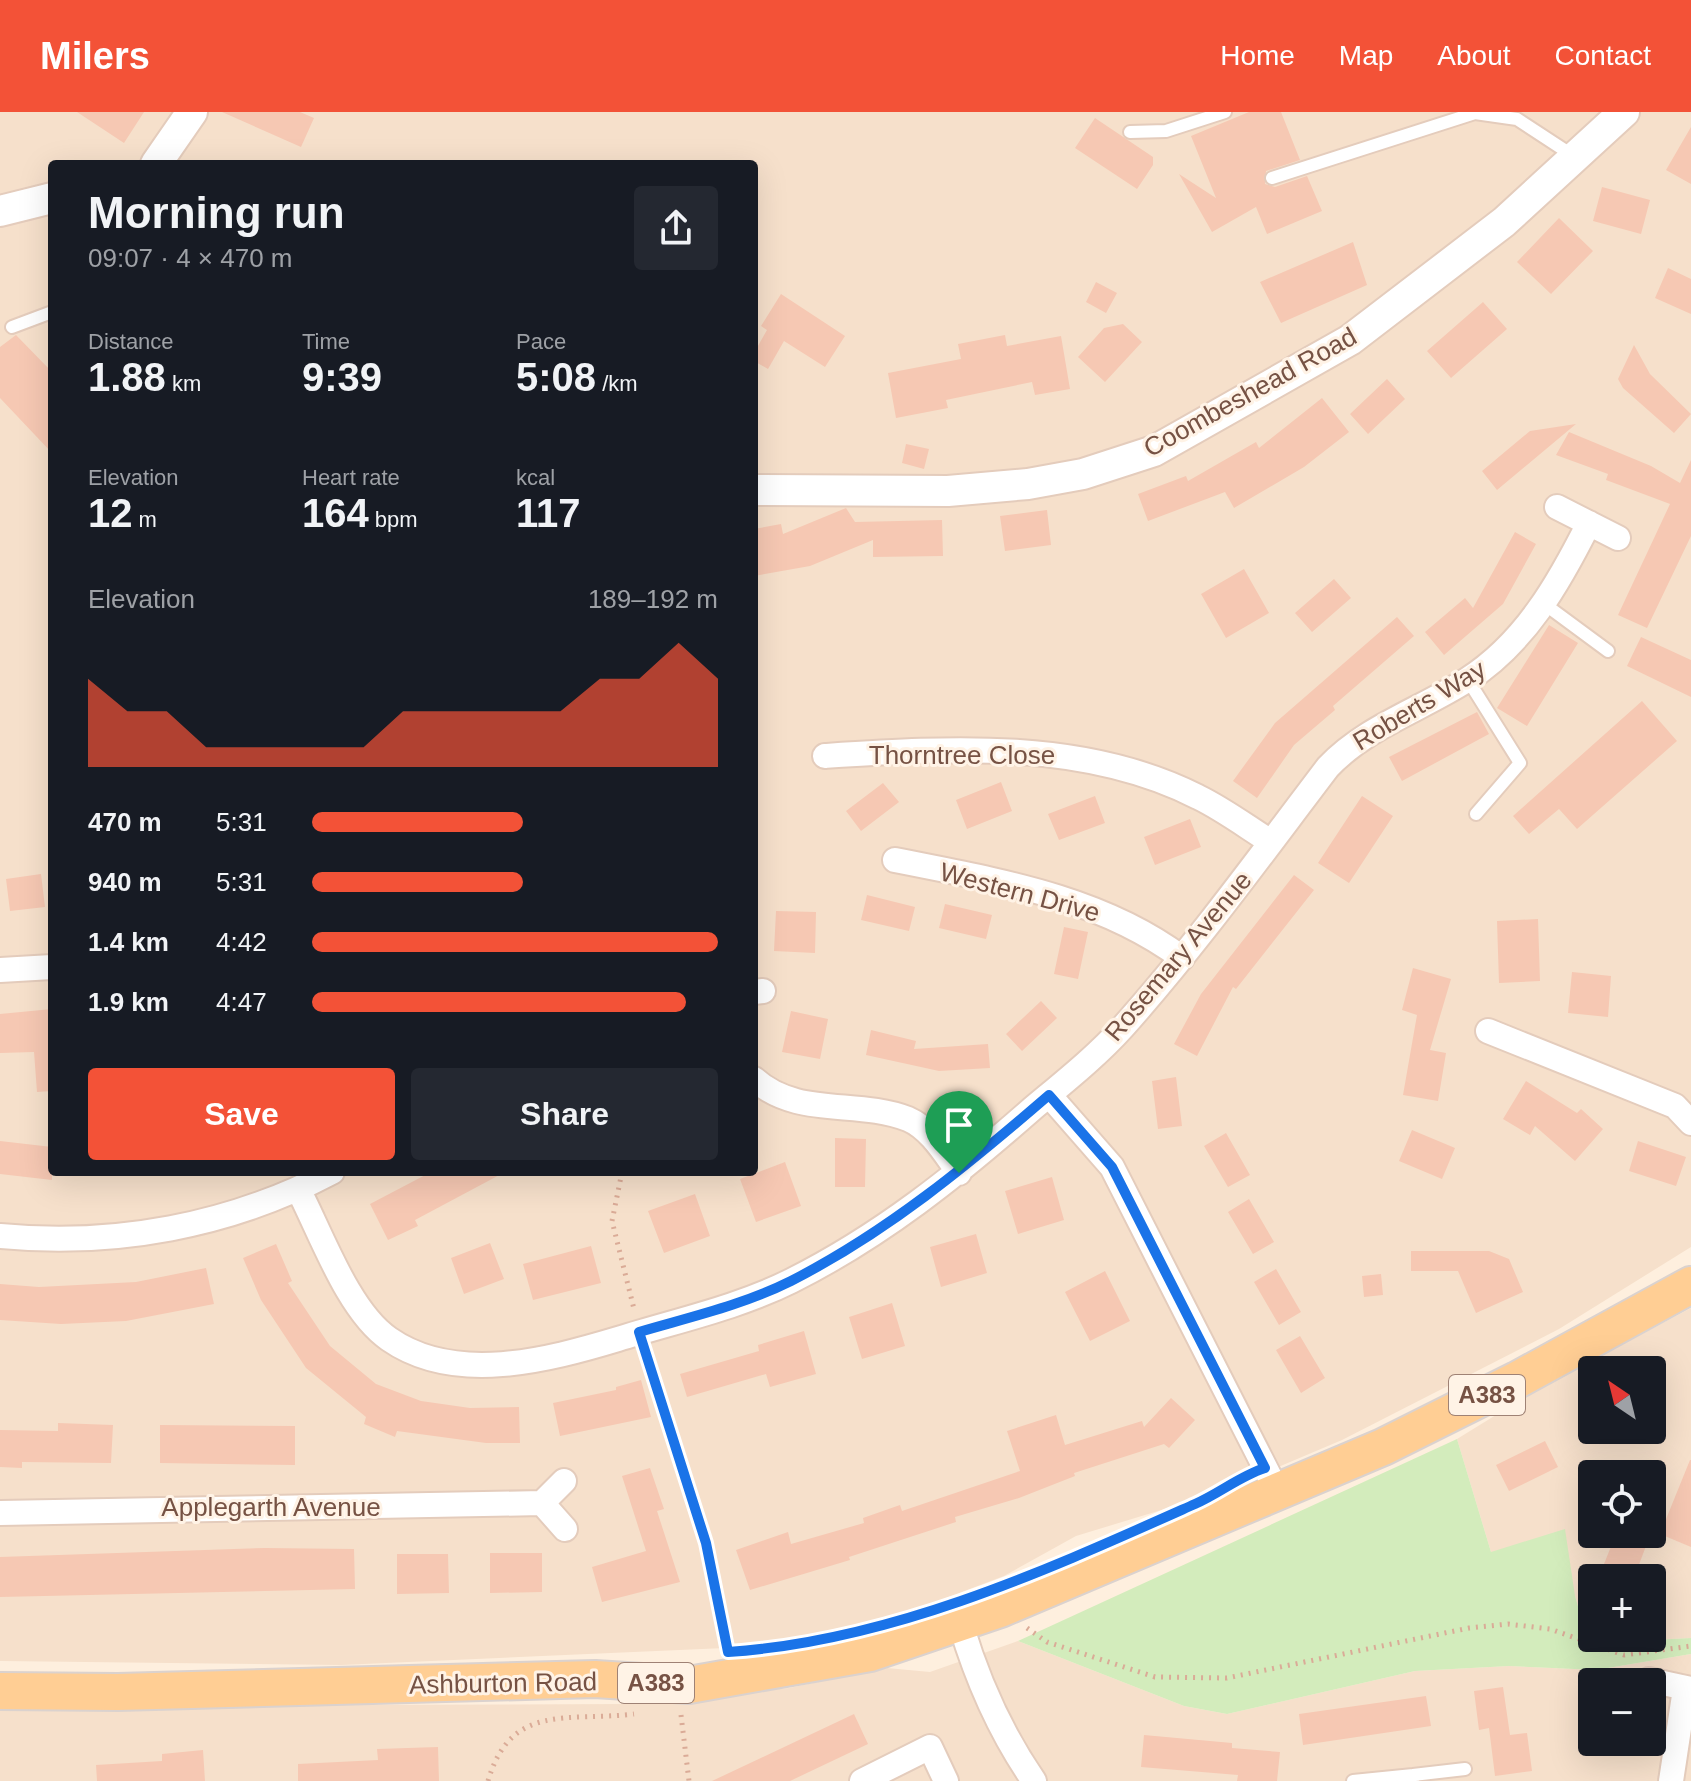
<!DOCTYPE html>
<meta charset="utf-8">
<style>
body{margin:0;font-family:Arial,sans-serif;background:#242831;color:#f1f3f6;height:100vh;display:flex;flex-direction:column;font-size:30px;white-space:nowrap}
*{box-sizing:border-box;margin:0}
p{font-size:26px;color:#9ea1a6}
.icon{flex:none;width:44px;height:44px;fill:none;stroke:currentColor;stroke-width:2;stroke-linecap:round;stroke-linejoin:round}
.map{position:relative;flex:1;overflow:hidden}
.drawer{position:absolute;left:48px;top:48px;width:710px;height:1016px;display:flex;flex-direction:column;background:#171b24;border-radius:8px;box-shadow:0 8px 32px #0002}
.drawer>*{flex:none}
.needle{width:52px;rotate:325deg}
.fabs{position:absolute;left:1578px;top:1244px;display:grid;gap:16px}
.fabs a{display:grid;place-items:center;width:88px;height:88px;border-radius:8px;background:#171b24;box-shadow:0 8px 32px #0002;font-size:40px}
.pin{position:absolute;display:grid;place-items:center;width:68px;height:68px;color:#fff;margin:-82px -34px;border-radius:50% 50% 50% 0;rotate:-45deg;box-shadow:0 0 8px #0007}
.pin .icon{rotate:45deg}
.round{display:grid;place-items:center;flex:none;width:84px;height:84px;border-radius:8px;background:#242831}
.head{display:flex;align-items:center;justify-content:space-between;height:136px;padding:0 40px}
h1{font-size:44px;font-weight:700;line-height:60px}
.figures{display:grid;grid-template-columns:repeat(3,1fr);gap:12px;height:136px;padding:8px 40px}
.figures div{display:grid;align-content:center}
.figures b{font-size:40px;font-weight:700}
.figures small{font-size:22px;font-weight:400}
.figures p{font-size:22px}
.chart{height:224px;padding:16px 40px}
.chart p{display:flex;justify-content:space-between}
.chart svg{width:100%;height:144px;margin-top:8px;fill:#f35237;opacity:.7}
.button{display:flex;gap:16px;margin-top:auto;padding:16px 40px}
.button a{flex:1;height:92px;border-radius:8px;background:#f35237;color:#fff;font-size:32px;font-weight:700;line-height:92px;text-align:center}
.button a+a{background:#242831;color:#f1f3f6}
ul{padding:0 40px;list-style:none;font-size:26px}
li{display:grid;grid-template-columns:128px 96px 1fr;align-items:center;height:60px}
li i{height:20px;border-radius:10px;background:#f35237}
header{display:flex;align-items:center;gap:48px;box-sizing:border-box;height:112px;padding:0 40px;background:#f35237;color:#fff}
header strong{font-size:38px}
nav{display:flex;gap:44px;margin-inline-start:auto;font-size:28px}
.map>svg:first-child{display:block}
.residential{fill:#f6e0cb;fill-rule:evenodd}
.green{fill:#d3ecbc}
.building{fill:#f6c8b3}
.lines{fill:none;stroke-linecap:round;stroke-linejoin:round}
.service-casing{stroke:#e4ccbc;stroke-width:16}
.minor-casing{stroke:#e4ccbc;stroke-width:28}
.tertiary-casing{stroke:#e4ccbc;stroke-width:34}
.primary-casing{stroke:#dbd2ce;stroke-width:40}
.path{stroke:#daab97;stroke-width:5;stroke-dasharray:2 6;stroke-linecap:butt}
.service{stroke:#fff;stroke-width:12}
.minor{stroke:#fff;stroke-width:24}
.tertiary{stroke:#fff;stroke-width:30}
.primary{stroke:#ffce94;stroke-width:36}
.route-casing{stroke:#fff;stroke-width:16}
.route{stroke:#1a73e8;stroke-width:10}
.labels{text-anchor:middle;stroke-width:6;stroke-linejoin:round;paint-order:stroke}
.shield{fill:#fff3e6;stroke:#9f8275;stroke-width:2}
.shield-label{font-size:24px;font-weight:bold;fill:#765244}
.street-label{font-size:26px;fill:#765244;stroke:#fff3e6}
</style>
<header>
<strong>Milers</strong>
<nav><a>Home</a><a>Map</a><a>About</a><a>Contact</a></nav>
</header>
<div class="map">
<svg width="1691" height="1669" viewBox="0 0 1691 1669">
<rect width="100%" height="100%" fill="#feefde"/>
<path class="residential" d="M0,0H1691V1135L1559,1217L1342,1328L1214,1382L1076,1424L1004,1464L888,1508L748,1535L341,1553L0,1549ZM52,52H754V1060H52Z
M1691,1196V1526L1633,1529L1619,1526H1652V1466H1592V1520L1585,1518L1575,1484L1491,1440L1457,1327L1540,1276ZM1592,1258H1652V1318H1592ZM1592,1362H1652V1422H1592Z
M1018,1529L1184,1594L1227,1602L1415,1559L1509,1554L1596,1558L1691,1542V1669H0V1594L628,1592L789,1576L887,1556L930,1560ZM1592,1570H1652V1630H1592Z"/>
<path class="green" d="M1457,1327L1491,1440L1565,1417L1575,1484L1585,1518L1592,1520V1526L1633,1529L1691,1526V1542L1596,1558L1509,1554L1415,1559L1227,1602L1184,1594L1018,1529Z"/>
<path class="building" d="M77,0H144L124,31Z
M222,0H300L314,6L301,35Z
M1249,0H1281L1300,48L1266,59L1265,72L1275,75L1307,64L1322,99L1267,122L1256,95L1212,120L1179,62L1216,86L1191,24Z
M1095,6L1153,45V53L1137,77L1075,36Z
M1691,15V72L1666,58Z
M1602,75L1650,88L1641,122L1593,109Z
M1559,106L1593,139L1551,182L1517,150Z
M1353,130L1367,173L1281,211L1260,170Z
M1668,156L1691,167V202L1655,186Z
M1096,170L1117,181L1106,201L1086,190Z
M781,182L845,224L825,255L784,229L768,257L754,249V241L767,218L761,214Z
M1483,190L1507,217L1451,266L1427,239Z
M1123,212L1142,230L1105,270L1078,245L1104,216Z
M16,223L52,260V341L0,286V235Z
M1005,223L1007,234L1061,224L1070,277L1035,283L1032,270L946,288L948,296L896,306L888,261L961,247L958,232Z
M1634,233L1650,262L1691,302L1674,321L1623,276L1618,267Z
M1387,267L1405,287L1368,322L1350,302Z
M1322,286L1349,320L1304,355L1234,396L1225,380L1148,409L1138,382L1186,364L1188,369L1256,330L1259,336Z
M1576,312L1497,378L1482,359L1530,319Z
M1569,320L1651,354L1680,371L1691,348V424L1647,516L1618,503L1670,392L1606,368L1608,362L1556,343Z
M906,332L929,337L924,357L902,351Z
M846,396L855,410L942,408L943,444L873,445V428L810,454L754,464V417L781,412L783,422Z
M1047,398L1051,433L1005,439L1000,404Z
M1515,420L1536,432L1503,492L1444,543L1425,520L1465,486L1473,496Z
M1244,457L1269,501L1226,526L1201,482Z
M1334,467L1351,486L1312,520L1295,501Z
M1397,505L1414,524L1333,594L1335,598L1294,633L1257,686L1233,669L1275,611Z
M1549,513L1578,531L1527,614L1497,596Z
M1641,525L1691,548V585L1627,554Z
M1642,589L1677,629L1577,717L1559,697L1529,722L1513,704Z
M1477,600L1489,622L1402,669L1389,645Z
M1001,670L1012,699L967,717L956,688Z
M883,671L899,690L861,719L846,699Z
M1095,684L1105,711L1059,728L1048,702Z
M1362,684L1393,704L1349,771L1318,751Z
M1190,707L1201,735L1155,753L1144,725Z
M41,762L45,795L10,799L6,767Z
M1294,763L1314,778L1236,877L1233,875L1197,944L1174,932L1201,882Z
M867,783L915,795L909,819L861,808Z
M945,792L992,803L986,827L939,816Z
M776,799L816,800L815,841L774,839Z
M1538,807L1540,869L1499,871L1497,809Z
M1064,815L1088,820L1078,867L1054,862Z
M1413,856L1451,867L1430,938L1446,941L1438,989L1403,983L1417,903L1402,898Z
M1572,860L1611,864L1608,905L1568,901Z
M1041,889L1057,906L1022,939L1006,922Z
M52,897V979L37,980L34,940L0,941V902Z
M791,899L828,907L820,947L782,940Z
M871,918L916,929L914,937L988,932L990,956L939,959L866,943Z
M1176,965L1182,1014L1158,1017L1152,969Z
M1526,969L1577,1001L1581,997L1603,1017L1575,1049L1535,1014L1530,1023L1503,1007Z
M1412,1018L1455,1036L1442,1067L1399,1049Z
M1226,1021L1250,1063L1228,1075L1204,1034Z
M835,1026L866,1027L865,1075H835Z
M0,1029L52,1035V1068L0,1062Z
M1638,1029L1686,1045L1676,1074L1629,1059Z
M785,1050L801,1094L756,1110L740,1067Z
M431,1060H505L415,1108L418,1114L388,1128L370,1092Z
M1052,1065L1064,1108L1018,1122L1005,1079Z
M695,1082L710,1124L664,1141L648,1099Z
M1249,1087L1274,1130L1253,1142L1228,1100Z
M976,1122L987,1161L941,1175L930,1135Z
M490,1131L504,1167L464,1182L451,1146Z
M276,1132L292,1169L288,1171L330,1234L376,1272L421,1289L470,1296L519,1295L520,1331H486L397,1319L395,1325L364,1312L366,1305L306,1256L261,1188L243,1146Z
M591,1134L601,1171L533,1188L523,1152Z
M1411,1139H1489L1509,1147L1523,1180L1476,1201L1458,1159H1411Z
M206,1156L214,1192L126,1209L61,1212L0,1208V1172L39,1175L136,1170Z
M1276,1157L1301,1200L1279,1213L1254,1170Z
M1105,1159L1130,1209L1090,1229L1065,1180Z
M1381,1162L1383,1183L1364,1185L1362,1164Z
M892,1191L905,1234L862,1247L849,1205Z
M804,1219L816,1262L770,1275L766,1262L687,1285L680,1262L759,1239L758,1233Z
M1300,1224L1325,1266L1301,1281L1276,1238Z
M641,1268L651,1305L560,1324L553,1291L616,1278V1275Z
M1171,1286L1195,1308L1169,1336L1164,1332L1074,1361L1075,1364L1019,1386L955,1405L956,1410L849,1445L850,1448L750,1478L736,1438L788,1420L791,1432L864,1411L863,1406L900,1393L902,1399L1020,1359L1007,1319L1056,1303L1065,1333L1142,1309L1144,1315Z
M58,1311L113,1313L111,1351L22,1350V1356L0,1355V1318L58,1319Z
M160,1313L295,1314V1353L160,1351Z
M1545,1329L1558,1355L1509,1379L1496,1353Z
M1690,1348H1691V1435L1660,1422Z
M650,1356L664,1397L657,1399L680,1470L602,1490L592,1455L646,1439L622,1364Z
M1616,1422H1638L1649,1426L1634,1466L1602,1457Z
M265,1436L354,1437L355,1477L0,1485V1445Z
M490,1441H542V1480L490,1481Z
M397,1442H448L449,1481L397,1482Z
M1503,1575L1510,1623L1527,1621L1532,1659L1495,1664L1489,1616L1479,1618L1474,1579Z
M1426,1584L1431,1614L1303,1633L1299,1602Z
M854,1602L868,1632L790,1669H712Z
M1144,1623L1232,1631V1636L1280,1640L1277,1669H1237L1238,1663L1141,1655Z
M438,1635L439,1669H298V1652L378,1648L377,1637Z
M203,1638L205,1669H97L96,1653L162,1649V1642Z"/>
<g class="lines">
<g class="service-casing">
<path id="service" d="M1130,20L1166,19L1225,0
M1272,66L1475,1L1517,7L1575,45
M12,215L52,200
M1543,491L1608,539
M1468,568L1520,651L1476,702
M1413,1663L1465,1657
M1353,1669L1413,1663V1669"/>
</g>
<g class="minor-casing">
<path id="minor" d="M1557,395L1618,426
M825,644C949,636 1084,627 1198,685C1223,697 1247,715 1271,730
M895,748C994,768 1099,784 1182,846
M0,858L52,855
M754,880L763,879
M1488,919L1675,994L1691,1011
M754,967C797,1006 857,987 908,1007C931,1017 945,1042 959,1061
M1049,983L1112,1055L1278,1381
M298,1077C321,1121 348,1199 389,1227C455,1273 548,1248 618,1227C675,1209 737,1196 791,1169C881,1124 957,1063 1032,997C1063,971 1096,945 1123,915C1196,833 1261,743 1328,655C1366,615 1420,598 1467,568C1525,531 1559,471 1589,411
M0,1124C114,1135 230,1114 332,1060
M564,1369L542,1391L565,1417
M0,1401L542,1391
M961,1513C978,1570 1000,1620 1034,1669
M1649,1568L1691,1577
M862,1669L930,1635L946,1669
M1671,1669L1685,1577"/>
</g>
<g class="tertiary-casing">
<path id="tertiary" d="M156,52L192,0
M0,99L52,86
M754,378L948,379L1028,372L1083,362L1154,339L1350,228L1504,110L1624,0"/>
</g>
<g class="primary-casing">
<path id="primary" d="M0,1579L118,1580L595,1567L689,1573L870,1541L1000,1497L1383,1335L1517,1268L1691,1173"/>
</g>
<path class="path" d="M622,1060L612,1109L634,1197
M645,1241L706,1431L727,1536
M1027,1516L1047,1530L1155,1565L1227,1566L1469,1516L1508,1512L1550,1517L1624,1543L1691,1534
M681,1603L689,1669
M488,1669C511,1590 568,1610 634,1602"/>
<use href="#service" class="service"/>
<use href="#minor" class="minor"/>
<use href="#tertiary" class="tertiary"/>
<use href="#primary" class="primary"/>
</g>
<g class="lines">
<g class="route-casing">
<path id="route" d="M1049,983L1112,1055L1265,1356C1240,1364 1220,1381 1195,1392C1047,1458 892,1529 728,1540L706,1431L639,1220C690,1205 743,1193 791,1169C887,1120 968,1053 1049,983Z"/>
</g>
<use href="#route" class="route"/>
</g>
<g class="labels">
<g class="shield">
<rect x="1449" y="1263" width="76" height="40" rx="6"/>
<rect x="618" y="1551" width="76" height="40" rx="6"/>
</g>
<g class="shield-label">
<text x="1487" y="1291">A383</text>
<text x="656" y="1579">A383</text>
</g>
<g class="street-label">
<text transform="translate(1250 280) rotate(-29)" y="9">Coombeshead Road</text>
<text transform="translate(1419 593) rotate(-31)" y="9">Roberts Way</text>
<text x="962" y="652">Thorntree Close</text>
<text transform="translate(1020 780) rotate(15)" y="9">Western Drive</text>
<text transform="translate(1178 844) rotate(-50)" y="9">Rosemary Avenue</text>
<text x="271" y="1404">Applegarth Avenue</text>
<text transform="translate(503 1571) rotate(-1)" y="9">Ashburton Road</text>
</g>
</g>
</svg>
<div class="fabs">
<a><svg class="needle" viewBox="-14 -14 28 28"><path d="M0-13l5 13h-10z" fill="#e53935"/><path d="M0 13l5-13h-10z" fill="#9ea1a6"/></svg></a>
<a><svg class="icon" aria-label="locate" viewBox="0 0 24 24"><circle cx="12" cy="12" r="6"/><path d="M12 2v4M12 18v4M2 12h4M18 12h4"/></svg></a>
<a>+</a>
<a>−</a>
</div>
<div class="pin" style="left:959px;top:1061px;background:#1e9e55"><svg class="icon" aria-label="arrive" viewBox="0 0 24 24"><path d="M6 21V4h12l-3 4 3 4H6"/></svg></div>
<section class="drawer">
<div class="head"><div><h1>Morning run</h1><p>09:07 · 4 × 470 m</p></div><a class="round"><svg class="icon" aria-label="share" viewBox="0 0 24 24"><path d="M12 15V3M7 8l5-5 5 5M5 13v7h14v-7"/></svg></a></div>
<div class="figures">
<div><p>Distance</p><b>1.88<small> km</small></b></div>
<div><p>Time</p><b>9:39</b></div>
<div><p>Pace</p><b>5:08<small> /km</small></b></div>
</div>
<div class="figures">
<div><p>Elevation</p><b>12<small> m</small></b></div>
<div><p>Heart rate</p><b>164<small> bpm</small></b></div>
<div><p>kcal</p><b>117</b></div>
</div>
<div class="chart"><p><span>Elevation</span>189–192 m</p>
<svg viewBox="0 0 160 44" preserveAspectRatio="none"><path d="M0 44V17L10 27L20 27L30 38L40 38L50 38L60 38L70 38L80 27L90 27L100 27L110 27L120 27L130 17L140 17L150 6L160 17V44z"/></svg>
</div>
<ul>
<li><b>470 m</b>5:31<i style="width:52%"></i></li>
<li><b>940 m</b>5:31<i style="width:52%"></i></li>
<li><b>1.4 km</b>4:42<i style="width:100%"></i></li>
<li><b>1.9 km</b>4:47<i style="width:92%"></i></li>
</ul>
<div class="button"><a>Save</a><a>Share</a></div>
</section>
</div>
